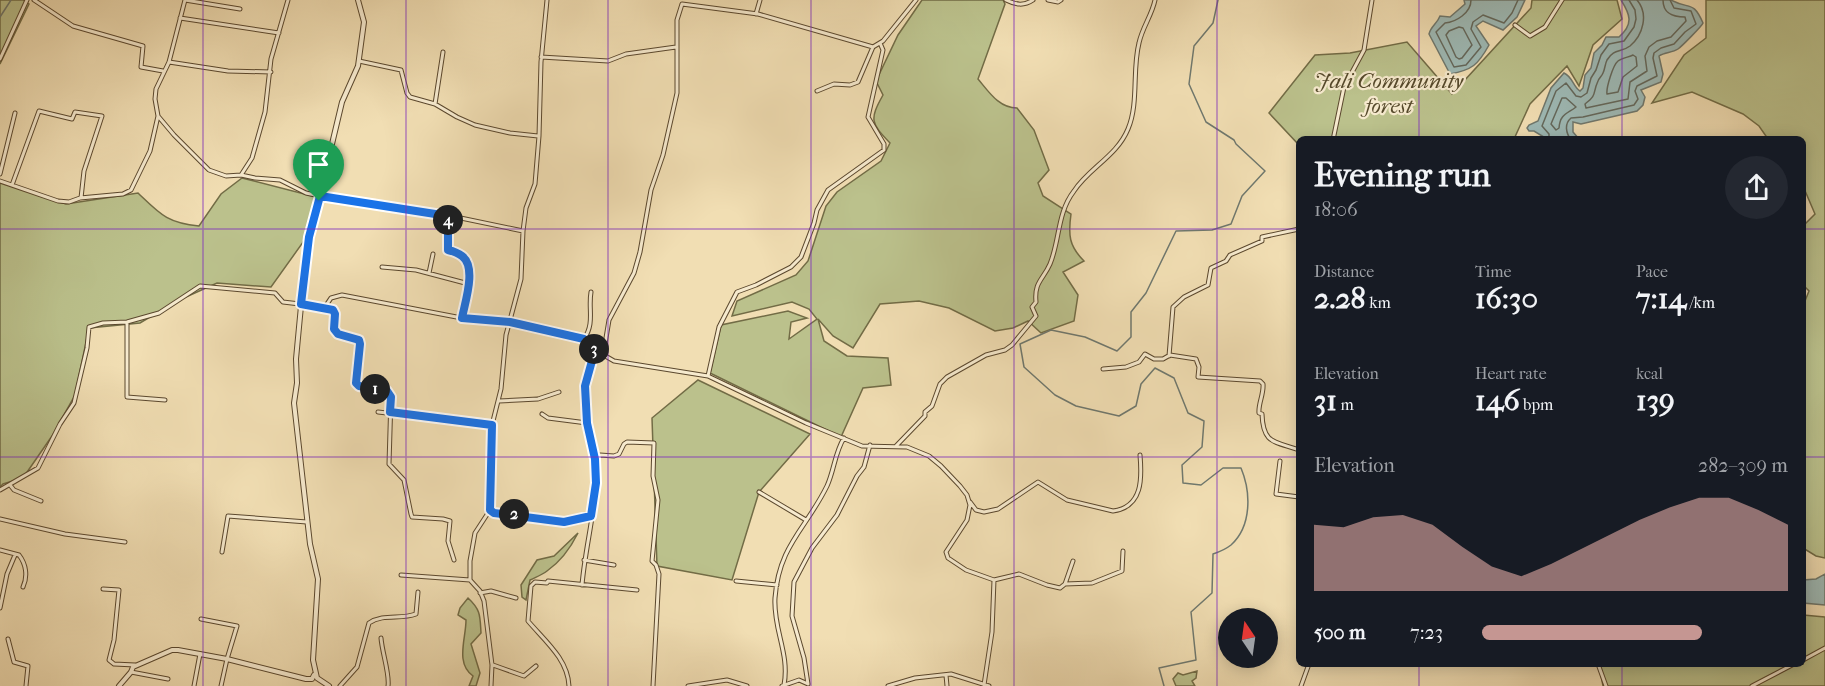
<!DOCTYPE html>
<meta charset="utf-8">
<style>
body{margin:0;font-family:"IM FELL French Canon",serif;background:#242831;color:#f1f3f6;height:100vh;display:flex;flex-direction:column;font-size:22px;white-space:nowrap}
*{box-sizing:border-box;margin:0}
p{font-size:20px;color:#9ea1a6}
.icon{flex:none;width:33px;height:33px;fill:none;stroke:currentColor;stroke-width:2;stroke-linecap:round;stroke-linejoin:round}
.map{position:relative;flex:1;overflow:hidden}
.sheet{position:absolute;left:1296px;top:136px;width:510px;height:531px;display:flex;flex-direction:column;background:#171b24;border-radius:9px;box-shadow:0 3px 15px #0003}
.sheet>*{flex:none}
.needle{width:39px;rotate:347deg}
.fabs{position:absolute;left:1218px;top:608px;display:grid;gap:12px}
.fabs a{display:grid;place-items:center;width:60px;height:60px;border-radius:50%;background:#171b24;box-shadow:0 3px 15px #0003;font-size:30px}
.pin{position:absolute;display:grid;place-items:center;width:51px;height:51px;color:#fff;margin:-62px -26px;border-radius:50% 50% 50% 0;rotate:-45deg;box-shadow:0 0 6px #0007}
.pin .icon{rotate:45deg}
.km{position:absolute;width:30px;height:30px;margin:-15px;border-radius:50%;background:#222;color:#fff;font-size:16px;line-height:30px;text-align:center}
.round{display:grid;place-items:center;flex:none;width:63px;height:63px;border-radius:32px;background:#242831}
.headline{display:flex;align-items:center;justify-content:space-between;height:102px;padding:0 18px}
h1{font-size:33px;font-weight:800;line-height:45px}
.figures{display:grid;grid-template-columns:repeat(3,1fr);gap:9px;height:102px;padding:6px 18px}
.figures div{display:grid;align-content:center}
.figures b{font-size:30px;font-weight:800}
.figures small{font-size:16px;font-weight:400}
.figures p{font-size:16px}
.chart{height:168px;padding:12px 18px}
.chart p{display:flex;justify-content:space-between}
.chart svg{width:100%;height:108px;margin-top:6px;fill:#c59692;opacity:.7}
ul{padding:0 18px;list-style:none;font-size:20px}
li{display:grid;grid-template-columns:96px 72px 1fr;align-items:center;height:45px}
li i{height:15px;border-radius:8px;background:#c59692}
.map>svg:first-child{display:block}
.green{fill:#bbc18c;stroke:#726c46;stroke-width:1.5}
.water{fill:#9ebab6;stroke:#6f786e;stroke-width:1.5}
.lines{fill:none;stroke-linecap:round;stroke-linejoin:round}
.shore{stroke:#64685c;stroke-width:1.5}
.stream{stroke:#6f786e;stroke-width:1.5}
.minor-casing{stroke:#5b482e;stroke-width:5}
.tertiary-casing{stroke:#5b482e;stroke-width:6}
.minor{stroke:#f6eace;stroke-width:3}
.tertiary{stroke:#f6eace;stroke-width:4}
.route-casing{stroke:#fff;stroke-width:12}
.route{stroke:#1a73e8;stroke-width:8}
.grid{fill:none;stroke:#7b2cbf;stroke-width:1.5;stroke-opacity:0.55}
.labels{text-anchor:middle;stroke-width:4.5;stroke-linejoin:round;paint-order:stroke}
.park-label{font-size:22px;font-style:italic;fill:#55492b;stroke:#f6eace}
</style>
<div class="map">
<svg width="1825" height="686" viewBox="0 0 1825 686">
<rect width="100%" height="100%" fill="#f1deb3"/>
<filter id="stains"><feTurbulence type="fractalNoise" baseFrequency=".00333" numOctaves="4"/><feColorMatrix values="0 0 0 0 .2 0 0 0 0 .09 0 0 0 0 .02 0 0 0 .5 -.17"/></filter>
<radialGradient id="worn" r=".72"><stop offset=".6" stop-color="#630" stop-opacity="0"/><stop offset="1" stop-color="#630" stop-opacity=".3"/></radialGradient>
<path class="green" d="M0,0H23L29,4L0,64Z
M922,0H1003L1005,4L978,79C989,92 999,108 1017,108L1034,130L1049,170L1038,183L1043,196L1071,214C1068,235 1069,246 1084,261L1063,272L1078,295L1074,321L1041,333L1028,321L1013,328L995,331L949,308L919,301L880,304L853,348L833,336L818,319L824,341L847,356L888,358L891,385L863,388L841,437L710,373L721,325L788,311L807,318L791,322L789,339L817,319L809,309L792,302L732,316L737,301L796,275L808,261L826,206L837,192L881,161L890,143C871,123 869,120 883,95L876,81L898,35Z
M1532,0H1617L1622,19L1593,45L1579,86L1567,66L1530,104L1514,139L1299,140V145L1269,113L1315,55L1350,53L1407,42L1452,94L1531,8Z
M1706,0H1825V558L1816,556L1803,548V306L1809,291L1803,285V226L1815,214L1803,186V140L1768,139L1759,126L1743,114L1692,92L1652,103L1684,55L1706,38Z
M242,178L320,198L311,231L271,287L217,283L177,301L140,323L89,328L75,395L52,436L23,478L3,484L0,487V182L66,204L138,193C160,214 167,223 199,226L221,194Z
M698,380L810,434L759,492L732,580L657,566L652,418Z
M578,533C571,547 560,562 547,571C542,575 536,577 530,580L526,600L522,597L521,585L537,560L554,556Z
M468,598C481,610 480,616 481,633L471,644L480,673L476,686H469L473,676C455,663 466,639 466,620L458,615L460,608Z
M1803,615L1825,617V686H1603L1599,665L1803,664Z
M1197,671L1196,678L1192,681L1195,686H1176L1173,679L1178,673L1183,675Z"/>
<path class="water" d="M1464,0H1525L1517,17L1503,30L1483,21L1476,26L1489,45C1478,65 1472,70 1450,74L1429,34C1431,26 1437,24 1440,16L1450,17L1465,4Z
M1621,0H1671C1690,10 1693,0 1703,23C1702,26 1681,47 1678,49C1672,53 1665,52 1659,56L1663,74L1661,82L1641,90L1645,97L1643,105L1637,111L1581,124L1573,122V132L1579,139H1547L1534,131H1529L1527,128L1529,125L1538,121L1551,88L1564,73C1573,77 1573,87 1580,91L1583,88L1585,75L1591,68L1594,53L1602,45L1606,37H1619C1634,24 1630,14 1621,0Z
M1825,574V605L1803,603V580L1816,579Z"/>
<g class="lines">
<path class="shore" d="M1471,0C1471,13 1456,22 1445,23L1436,32L1454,67L1466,65L1481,47L1471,29L1473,22L1483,15L1504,23L1512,13L1518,0
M1637,0C1649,14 1643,35 1630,46C1621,53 1614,48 1607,60C1605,64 1605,69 1603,73C1602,76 1599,78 1598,81C1592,94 1598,94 1585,104L1586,108L1628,99L1630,82L1647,71L1645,56L1649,47L1657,41L1671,37L1686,21L1685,17C1673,17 1663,14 1663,0
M1459,27L1463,28L1472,45L1462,58L1459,59L1456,57L1446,35L1449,31Z
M1633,55L1636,57L1637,66L1623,77L1618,92L1607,94C1606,88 1613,65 1618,61C1622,58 1629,57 1633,55Z
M1562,98H1566L1576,107C1567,114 1560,114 1559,128L1556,130L1551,124Z
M1549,140V134L1542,126L1556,91L1566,83L1576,96L1581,97L1587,93L1591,78L1596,70L1601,55L1609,44L1624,41L1634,27L1636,19L1635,10L1629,0
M1571,140C1566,133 1564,124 1571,118L1583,117L1634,105L1638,99L1635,91L1637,86L1657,76L1653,58L1654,53L1661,48L1674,44L1685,32L1696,24L1691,11L1674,8L1670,0"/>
<path class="stream" d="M0,17L11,0
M1164,686L1159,668L1196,660L1191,612L1212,593L1213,554C1219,552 1226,549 1231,545C1252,526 1251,492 1241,468H1223L1201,485L1183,483L1182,465L1202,447L1204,421L1188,413L1174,378L1155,368L1141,384L1136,406L1119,416L1076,406L1055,395L1024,367L1020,344L1051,330L1085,337L1117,351L1131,337V312L1146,293L1176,231L1212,230L1231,224L1242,196L1265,171L1236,144L1234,140L1206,122L1189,84L1194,46L1213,23L1218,0"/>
<g class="minor-casing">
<path id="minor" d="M34,0L73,26L143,46L141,67L163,71
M185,0L169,62L156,89L155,99L158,116L174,135L209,170L226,176L241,175L255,178L280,180L306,193L320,196L427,211L523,231
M185,0L240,9
M1006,0C1016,5 1024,6 1033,0
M1048,0L1058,2L1061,0
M756,14L760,0
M180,18L279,33
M1515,25L1530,36L1545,27L1562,0
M541,57L608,61L626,54L676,47
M0,59L27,0
M359,61L401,70L407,93L410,97L435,104L457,117L475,125L510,133L538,136
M169,62L228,71L271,72
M817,91L834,84L850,85L858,82L873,47
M435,104L443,52
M1333,140L1344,87L1364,50L1372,0
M0,174L15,113
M241,175L252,158L265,112L271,59L288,0
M0,181L58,201L69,202L80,198L123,194L131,190L150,151L158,116
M12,185L39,111L72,119L75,112L102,116L84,171L81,198
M448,216V250C452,252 458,253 462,256C477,267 465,302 462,318
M382,267L416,270L469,284
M429,273L433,254
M325,307L331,298L342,295L467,319L510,322L584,339L595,350L614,361L708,376L806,423L862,446L907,447L929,456L941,466L960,486L967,495L970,505L967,520L946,552L948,558L966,570L994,580L992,632L984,685
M127,322V397L165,400
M584,339C595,323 588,309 591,292
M603,356L609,320L634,273L640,252L651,190L663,155L677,93V20L682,4L758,14L873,47L883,41L916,0
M1169,356L1173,307L1184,297L1208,285L1211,268L1226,261L1230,255L1262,241V237L1299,229
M1103,369L1126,367L1139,362L1145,354L1154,359H1163L1170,355L1196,359L1199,367L1198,377L1260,381L1263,384C1264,394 1258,404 1259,413L1262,414C1263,444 1274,441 1299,450
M708,376L719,327L737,292L756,285L791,267L801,257L814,223L817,210L828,190L884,150V144L868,117L883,50L880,43
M499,401L538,399L559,392
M378,412L492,425
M542,414L548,418L587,423
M896,446L925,416V412L932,406L940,384L947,377L986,355L1005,350L1012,345L1036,316L1032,307L1036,302C1034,282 1043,280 1050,264C1060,240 1057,213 1074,191C1089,168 1117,156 1128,129C1139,103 1132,70 1139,43C1142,28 1152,15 1155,0
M595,459L600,455L614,456L619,454L624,444L627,442L654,443L653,476L658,500L652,561L656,565L659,574L653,686
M1280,461L1276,494L1299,497
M10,485L14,490L41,501
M0,490L38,468L60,424L74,403L87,348L89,327L103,323L127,322L159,313L200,286L275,293L283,302L325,307L333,310L335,314L334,329L338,334L359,340L360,344L356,383L359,386L387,391L391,397L389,464L404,480L411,514L412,517L443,519L450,521L448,541L454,560
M759,492L806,520
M970,502L976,510L984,512L998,509L1038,482L1067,500L1113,511C1143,507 1142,478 1140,455
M490,510C499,516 509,513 518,515C544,518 566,526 591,516
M0,519L65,534L125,542
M0,550L19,555C26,564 28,576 23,587
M222,552L228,516L307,522
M584,560L614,565
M401,575L470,580
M994,580L1019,574L1047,585L1060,588L1065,584L1092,583L1122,571L1123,551
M736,581L777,585
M1065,584L1073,561
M582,585C585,550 594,517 596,483C598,451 583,419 585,386C585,374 592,362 595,350
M103,589L119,590L114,640L109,660L114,664L135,665
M480,593L491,591L516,598
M0,608L7,574L15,555
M201,619L237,626L227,659L221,686
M381,638C382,652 390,675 388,686
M8,639L14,662L28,666L26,686
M1803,660L1825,648
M1598,664L1606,686
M493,665L524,676L536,666
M131,672L168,679
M946,675L947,686
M808,684L804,658L792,616L794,582L812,548L837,515L857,476L864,467L870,445
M784,685C790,654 773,629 775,598C779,545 806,529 827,486C834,471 835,452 844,438
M194,686L200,654
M340,686L357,667L369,623C384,613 400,620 416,614L418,592
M491,686L492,665L484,601L480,591L470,580V561L475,533L490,510L492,425L501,389L506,335L521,279L523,231L526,208L535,184L539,136L541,62L547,0
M569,686C568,659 544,640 528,621L531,586L535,582L547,583L548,581L637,590
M688,686L727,680L747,686
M782,686L799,680L808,684
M888,686L915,678L951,674L989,686
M1301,686L1309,664
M1752,686L1794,664"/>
</g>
<g class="tertiary-casing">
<path id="tertiary" d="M119,686L131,672L133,667L172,650H178L227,659L306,679H312L314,675
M329,686L317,678L313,660L318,579L310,544L294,403L297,383L296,359L306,253L342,102L358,66L364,22L358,0"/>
</g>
<use href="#minor" class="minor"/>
<use href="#tertiary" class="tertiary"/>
</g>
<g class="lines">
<g class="route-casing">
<path id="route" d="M320,196L448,216V250C452,251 458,253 462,256C477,267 465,302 462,318L510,322L584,339L595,350L585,386L587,423L595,459L596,483L591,516L564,522L494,513L490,510L492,425L390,412L391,397L387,391L359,386L356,383L360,344L359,340L338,334L334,329L335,314L333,310L301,304L309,237Z"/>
</g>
<use href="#route" class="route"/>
</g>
<path class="grid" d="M203,0V686M406,0V686M608,0V686M811,0V686M1014,0V686M1217,0V686M1419,0V140M1622,0V140M0,229H1299M1803,229H1825M0,457H1299M1803,457H1825M1419,664V686M1622,664V686"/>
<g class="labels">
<g class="park-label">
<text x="1389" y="88">Jali Community<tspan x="1389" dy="25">forest</tspan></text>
</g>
</g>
<rect width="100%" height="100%" filter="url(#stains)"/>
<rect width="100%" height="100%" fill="url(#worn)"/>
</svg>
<div class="fabs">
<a><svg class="needle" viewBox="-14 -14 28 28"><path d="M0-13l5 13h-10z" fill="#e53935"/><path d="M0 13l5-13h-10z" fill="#9ea1a6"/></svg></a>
</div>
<div class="pin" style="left:319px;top:201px;background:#1e9e55"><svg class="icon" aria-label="arrive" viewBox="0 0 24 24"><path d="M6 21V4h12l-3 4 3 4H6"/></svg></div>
<b class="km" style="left:375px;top:389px">1</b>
<b class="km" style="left:514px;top:514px">2</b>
<b class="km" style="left:594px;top:349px">3</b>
<b class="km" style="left:448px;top:220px">4</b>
<section class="sheet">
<div class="headline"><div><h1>Evening run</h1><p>18:06</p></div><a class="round"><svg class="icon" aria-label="share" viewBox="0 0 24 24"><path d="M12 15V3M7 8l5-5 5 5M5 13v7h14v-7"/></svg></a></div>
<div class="figures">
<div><p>Distance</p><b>2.28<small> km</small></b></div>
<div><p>Time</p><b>16:30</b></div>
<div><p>Pace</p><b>7:14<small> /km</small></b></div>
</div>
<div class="figures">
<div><p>Elevation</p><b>31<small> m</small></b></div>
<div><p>Heart rate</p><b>146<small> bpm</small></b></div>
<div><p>kcal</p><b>139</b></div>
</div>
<div class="chart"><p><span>Elevation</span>282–309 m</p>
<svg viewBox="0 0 160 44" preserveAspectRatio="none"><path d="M0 44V17L10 18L20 14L30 13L40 17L50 26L60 34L70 38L80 33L90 27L100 21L110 15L120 10L130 6L140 6L150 11L160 17V44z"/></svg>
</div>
<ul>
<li><b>500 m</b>7:23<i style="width:72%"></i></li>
</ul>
</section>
</div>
